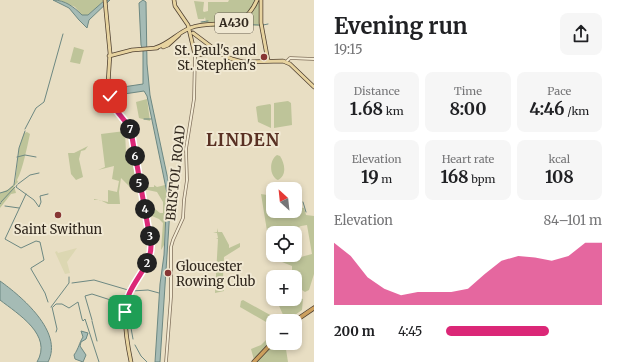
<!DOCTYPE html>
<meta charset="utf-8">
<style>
body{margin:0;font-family:Merriweather,serif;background:#f6f6f6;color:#202124;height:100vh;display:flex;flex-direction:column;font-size:15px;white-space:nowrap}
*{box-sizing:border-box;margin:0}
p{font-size:13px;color:#757577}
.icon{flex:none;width:22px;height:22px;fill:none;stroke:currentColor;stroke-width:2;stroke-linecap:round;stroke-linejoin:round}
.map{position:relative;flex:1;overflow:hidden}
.drawer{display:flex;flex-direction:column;background:#fff;width:308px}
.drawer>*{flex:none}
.needle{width:26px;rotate:333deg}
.buttons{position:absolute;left:266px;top:182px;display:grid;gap:8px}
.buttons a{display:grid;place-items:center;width:36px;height:36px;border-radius:8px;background:#fff;box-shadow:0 2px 6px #0003;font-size:20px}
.pin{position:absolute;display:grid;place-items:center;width:34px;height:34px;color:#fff;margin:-17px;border-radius:8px;box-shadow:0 2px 6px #0006}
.km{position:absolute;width:20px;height:20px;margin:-10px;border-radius:50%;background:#222;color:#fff;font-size:11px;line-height:20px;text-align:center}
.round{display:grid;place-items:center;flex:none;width:42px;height:42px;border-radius:8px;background:#f6f6f6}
.overview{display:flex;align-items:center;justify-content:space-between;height:68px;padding:0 20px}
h1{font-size:22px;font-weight:700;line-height:30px}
.metrics{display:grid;grid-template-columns:repeat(3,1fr);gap:6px;height:68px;padding:4px 20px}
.metrics div{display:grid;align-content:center;border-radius:8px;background:#f6f6f6;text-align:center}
.metrics b{font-size:17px;font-weight:700}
.metrics small{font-size:11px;font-weight:400}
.metrics p{font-size:11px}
.chart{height:112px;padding:8px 20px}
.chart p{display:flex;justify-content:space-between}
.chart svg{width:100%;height:72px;margin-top:4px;fill:#db2777;opacity:.7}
ul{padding:0 20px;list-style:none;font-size:13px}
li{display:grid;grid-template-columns:64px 48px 1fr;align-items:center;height:30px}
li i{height:10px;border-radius:5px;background:#db2777}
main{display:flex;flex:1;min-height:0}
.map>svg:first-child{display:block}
.farmland{fill:#dcd7b2}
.green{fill:#bec499}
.water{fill:#a5bbb5;stroke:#6d8882}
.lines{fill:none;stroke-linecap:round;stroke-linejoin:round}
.stream{stroke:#6d8882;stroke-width:1}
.minor-casing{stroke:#80705c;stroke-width:3.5}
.major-casing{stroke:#4e3f30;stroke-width:4.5}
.highway-casing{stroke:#4e3f30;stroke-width:5}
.minor{stroke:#f4ecd5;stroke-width:2}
.major{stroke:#e7d39f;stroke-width:3}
.highway{stroke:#cda05e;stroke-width:3.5}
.route-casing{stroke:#fff;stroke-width:8}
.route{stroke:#db2777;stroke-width:5}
.poi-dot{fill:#873634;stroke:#f0e8d2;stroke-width:1.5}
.labels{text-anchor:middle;stroke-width:4;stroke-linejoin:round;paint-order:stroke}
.shield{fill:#f0e8d2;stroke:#6a6254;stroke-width:1}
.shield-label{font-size:12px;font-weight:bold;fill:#31281e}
.poi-label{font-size:13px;fill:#31281e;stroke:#f0e8d2;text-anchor:end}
.street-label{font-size:13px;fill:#31281e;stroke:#f0e8d2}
.district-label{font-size:17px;font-weight:bold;letter-spacing:1px;fill:#593023;stroke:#f0e8d2}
</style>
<main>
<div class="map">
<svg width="314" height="362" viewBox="0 0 314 362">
<rect width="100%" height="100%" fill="#e8dec3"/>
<path class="farmland" d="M77,248L67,262L70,273L65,274L55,252L57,251L58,253Z"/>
<path class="green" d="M59,0H105L88,15H82L75,7Z
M229,0H256L254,6L240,21C248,19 255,8 258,0H260V26L232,25L223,26L221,24L215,27H211V25L201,23L203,21V22H206L205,17L204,19H198L194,1L204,2L203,11L204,12L208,11V2H228Z
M74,47L84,50L80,64L70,62Z
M147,99L150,121L139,118L136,102Z
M288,101L291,103L292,125L274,128V103Z
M270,104L271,105V128L258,122L256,107L258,106Z
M125,131L126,153L134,154L139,189L133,190L121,178L119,192L120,204H108L100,200H94V199L108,202V190L117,192L119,181L112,179L114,166L98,170L105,167L101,134Z
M27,132L30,134C27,147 23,169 17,180L18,182L14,186L16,193L11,194L0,208V193L9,189L15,183L19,148L24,133Z
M88,146L85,150L81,151L79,159L83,177L76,180L71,174L68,153H74Z
M277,155L280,156C285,164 287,175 278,180C269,176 269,160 277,155Z
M154,185L157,187L165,185L167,193L164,245L161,250L163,223L159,219L147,214L146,206L150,205L160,213H163V202L157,192L143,189V187H154Z
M261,194L273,196V211H295V200L299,201L298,207L304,208L306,215L314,216V274L309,290L305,292L302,290V293L300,292L299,298L303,299L302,310L292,317L288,315L284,317L276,299H295V277H292V266L282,262L312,254L307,225L301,226L286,233H273V237H268Z
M217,228L218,232H222L229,245V248L240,243V247L224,257L223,277L226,281L223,282L224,291L215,293L218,239H216L218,238L217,233H213L217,232Z
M243,300L272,316L281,315L283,321H273V326L240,307L241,301Z
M273,333V341L253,362H252L254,360L251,349L261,345Z
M274,343H285L288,362H256Z"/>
<path class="water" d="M53,0C65,0 74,7 82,15H88L105,0H110L89,20L87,28L79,20L69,8Z
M143,0L146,2L147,64L150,95L171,194L160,362H155L160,284L164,255L167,193L147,96L144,91L124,94L123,87L143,84V50L141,45L139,3Z
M0,281C21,296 64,332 48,362H37C53,335 18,314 0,300Z
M81,331L88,333L86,339L81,342L80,346L86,355L83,362L75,359L74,355C79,348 79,343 83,337Z"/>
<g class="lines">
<path class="stream" d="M201,22L208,21
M233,24L260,25
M263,25L268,24
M144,119H151
M25,129L36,108L44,102L63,34
M17,157L25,155L36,157
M18,184L30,175L39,173
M14,185L19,148L25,131
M17,185L16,187L34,200L39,207L41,202L40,196L48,194
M0,193L7,191L13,186
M26,194L5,239L21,248L36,241L40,242L44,260L31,268V269L45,293L48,302
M1,202L15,187
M303,202L306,212
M0,204L1,203
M5,206L19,208
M72,283L94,280L128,290
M132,291L148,290L159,293
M127,306L133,339
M51,307L69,283V277
M52,307L57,329L56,332
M53,307L56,304H62L69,308L78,302L82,319L83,321L85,319L86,322L99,362
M92,320L85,296L92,294L123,304
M92,321L97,341
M135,345L141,356L147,362"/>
<g class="minor-casing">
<path id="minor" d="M286,62L290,58L314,59
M166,362L171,297V247L173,240L183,218L184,200L187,180L186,149L194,99L195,55"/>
</g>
<g class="major-casing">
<path id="major" d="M105,0L106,11
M174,0L175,6L188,25L195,55
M261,0V23L268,61
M106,11L110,53L108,84
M193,33L217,51L218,53L232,59L243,62L283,61L290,64L314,87
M163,47L168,45L179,35
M155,48C169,44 177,33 190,28C217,18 242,35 257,0
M195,55L218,53
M109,56L132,50L157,48
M111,83L108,84L107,100C115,105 127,123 131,133L151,245C152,264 136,275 129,291C121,310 127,343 131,362
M111,83L110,93L113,104"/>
</g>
<g class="highway-casing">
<path id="highway" d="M295,321L314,308
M254,362L273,342"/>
</g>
<use href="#minor" class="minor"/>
<use href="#major" class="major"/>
<use href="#highway" class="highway"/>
</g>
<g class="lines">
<g class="route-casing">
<path id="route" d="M110,96L116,110L128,125L132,137L151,244C152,270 126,283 125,312"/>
</g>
<use href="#route" class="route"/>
</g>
<g class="poi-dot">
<circle cx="264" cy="57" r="4"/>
<circle cx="58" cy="215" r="4"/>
<circle cx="168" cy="273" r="4"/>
</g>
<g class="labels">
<rect class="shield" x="215" y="13" width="38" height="20" rx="3"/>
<g class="shield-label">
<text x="234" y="27">A430</text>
</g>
<g class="poi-label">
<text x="256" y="55">St. Paul's and<tspan x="256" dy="15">St. Stephen's</tspan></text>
<text x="58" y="234" text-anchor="middle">Saint Swithun</text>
<text x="176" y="271" text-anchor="start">Gloucester<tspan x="176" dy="15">Rowing Club</tspan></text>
</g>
<g class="street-label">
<text transform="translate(175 173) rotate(-84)" y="5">BRISTOL ROAD</text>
</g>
<g class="district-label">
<text x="243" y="146">LINDEN</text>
</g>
</g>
</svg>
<div class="buttons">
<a><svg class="needle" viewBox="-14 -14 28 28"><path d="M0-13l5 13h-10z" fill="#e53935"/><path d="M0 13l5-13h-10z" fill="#757577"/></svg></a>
<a><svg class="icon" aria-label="locate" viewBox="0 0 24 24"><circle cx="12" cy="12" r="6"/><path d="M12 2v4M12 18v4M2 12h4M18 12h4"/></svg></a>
<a>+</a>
<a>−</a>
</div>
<div class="pin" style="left:125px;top:312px;background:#1e9e55"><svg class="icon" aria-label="arrive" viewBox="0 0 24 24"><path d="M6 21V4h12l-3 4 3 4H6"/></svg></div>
<div class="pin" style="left:110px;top:96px;background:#d93025"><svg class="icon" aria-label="check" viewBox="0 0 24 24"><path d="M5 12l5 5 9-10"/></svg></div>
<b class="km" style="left:147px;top:263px">2</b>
<b class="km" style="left:150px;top:236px">3</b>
<b class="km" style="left:145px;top:209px">4</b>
<b class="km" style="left:139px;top:183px">5</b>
<b class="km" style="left:135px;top:156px">6</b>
<b class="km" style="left:130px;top:129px">7</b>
</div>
<section class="drawer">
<div class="overview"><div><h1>Evening run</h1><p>19:15</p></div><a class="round"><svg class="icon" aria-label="share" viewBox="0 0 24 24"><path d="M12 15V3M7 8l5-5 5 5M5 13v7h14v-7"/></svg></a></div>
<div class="metrics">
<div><p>Distance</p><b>1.68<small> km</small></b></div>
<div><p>Time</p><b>8:00</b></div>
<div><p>Pace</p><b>4:46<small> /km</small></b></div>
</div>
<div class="metrics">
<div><p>Elevation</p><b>19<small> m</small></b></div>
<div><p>Heart rate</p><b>168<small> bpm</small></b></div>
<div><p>kcal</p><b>108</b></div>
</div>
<div class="chart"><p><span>Elevation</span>84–101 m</p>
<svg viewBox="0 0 160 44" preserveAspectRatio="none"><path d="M0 44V6L10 14L20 27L30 34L40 38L50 36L60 36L70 36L80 34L90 25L100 17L110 14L120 15L130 17L140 14L150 6L160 6V44z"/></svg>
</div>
<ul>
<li><b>200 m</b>4:45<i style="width:66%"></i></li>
</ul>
</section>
</main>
